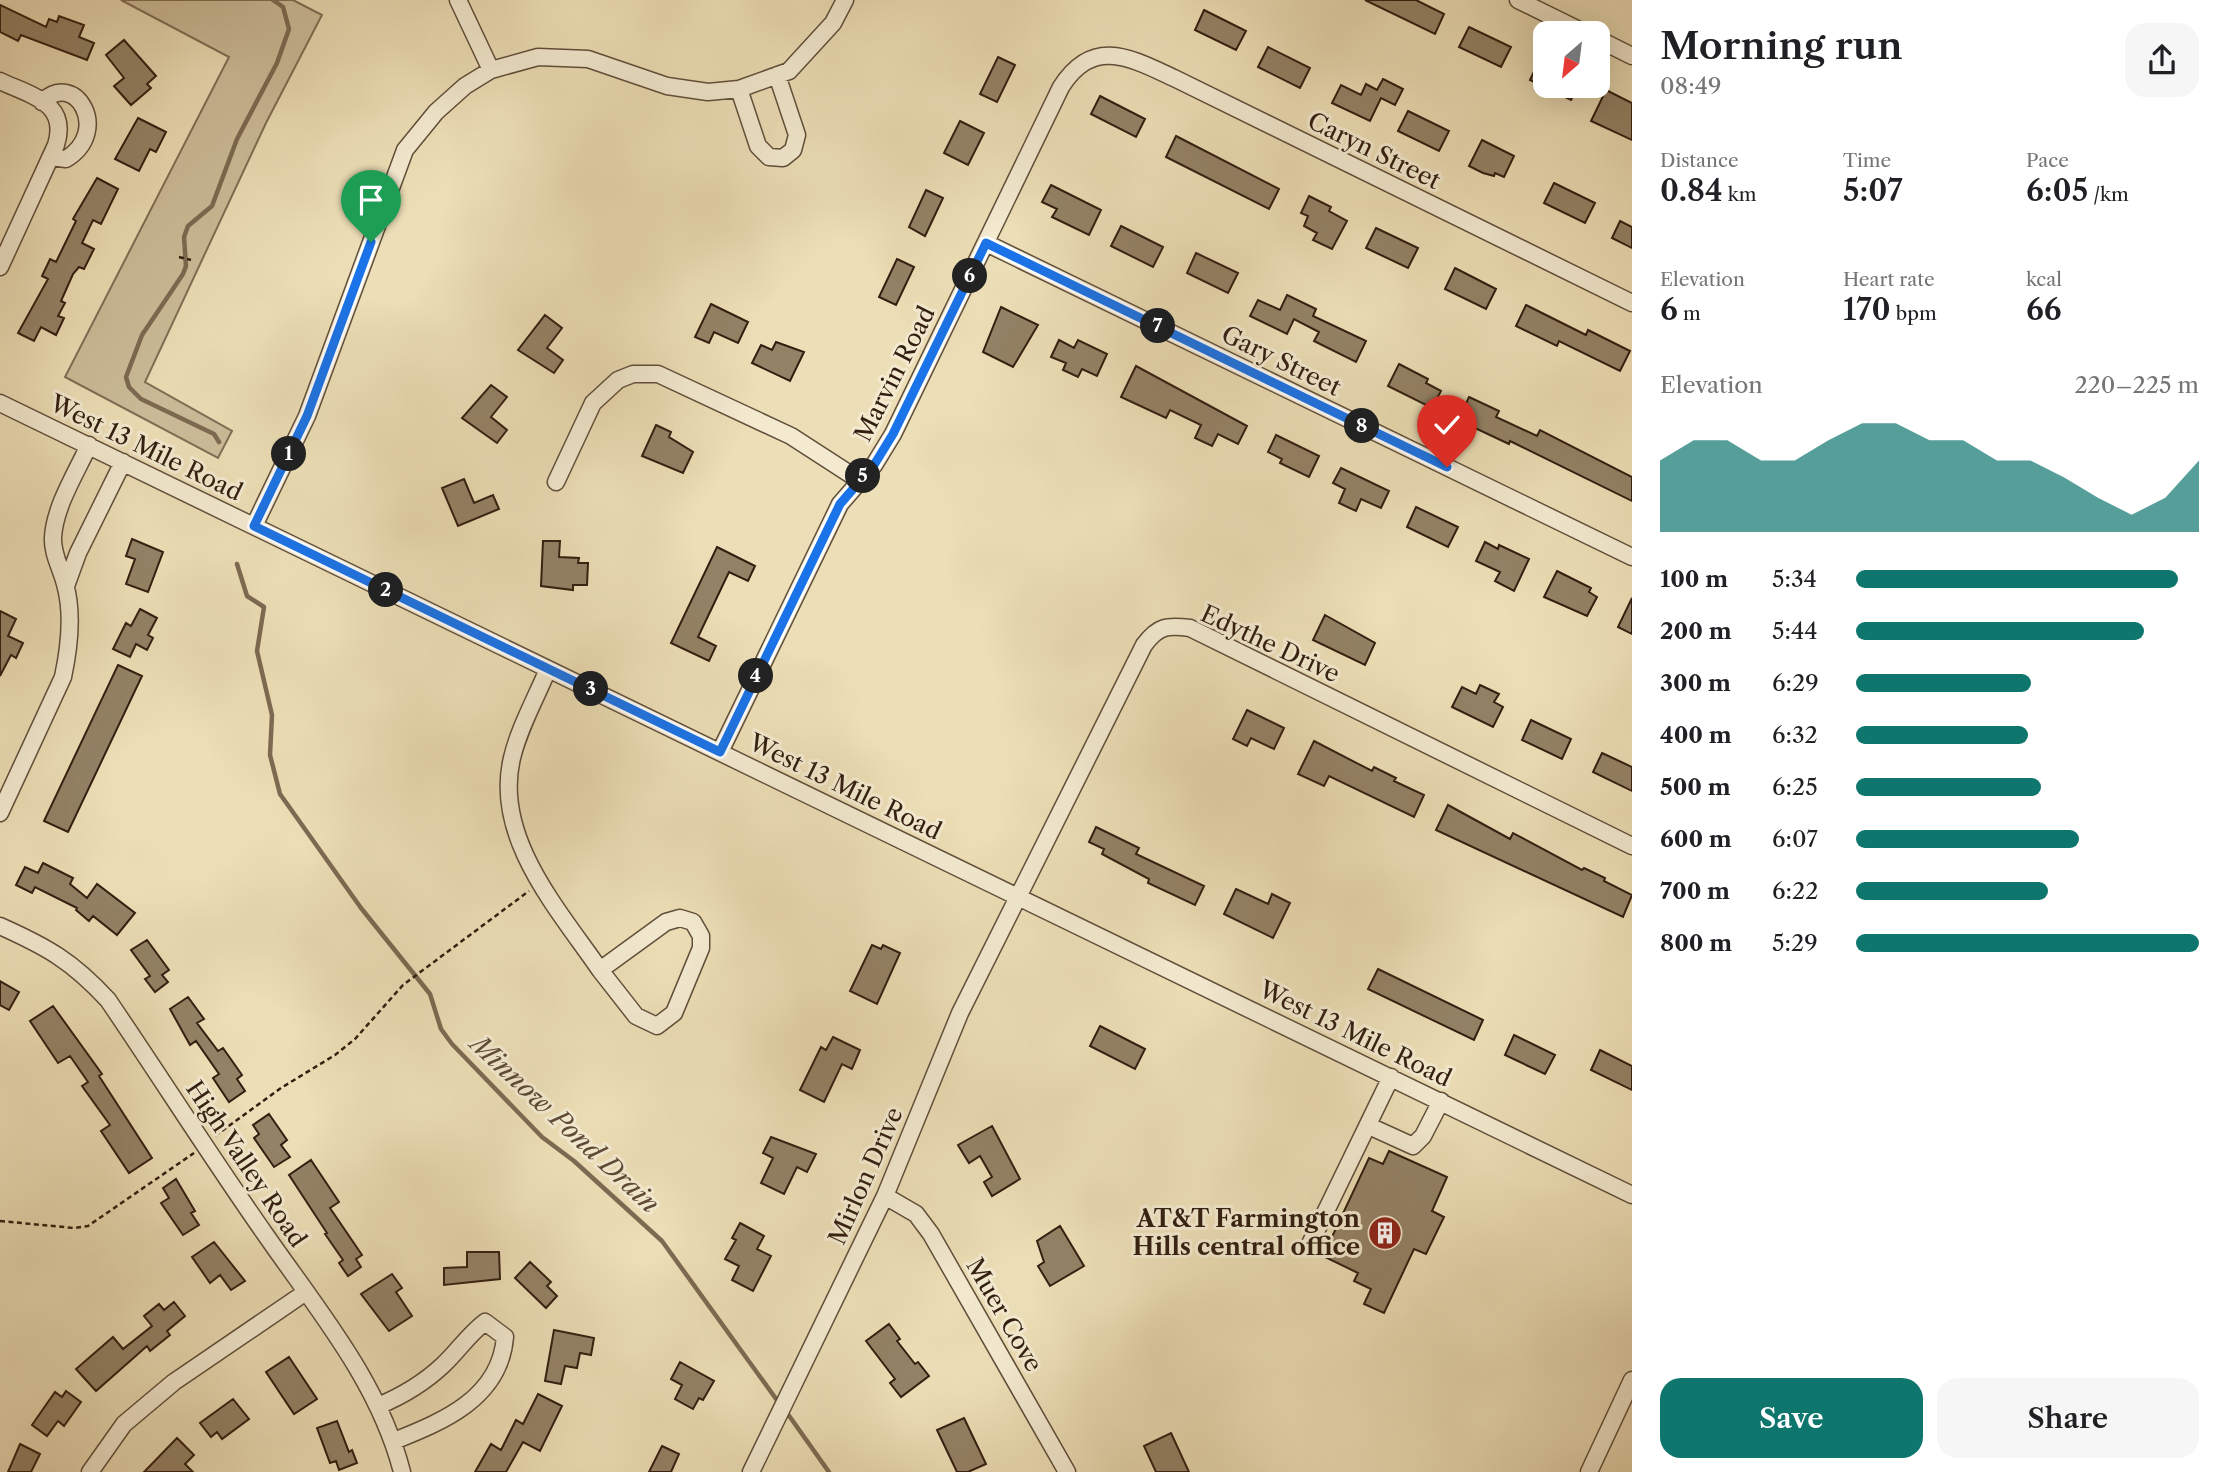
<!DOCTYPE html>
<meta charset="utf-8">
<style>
body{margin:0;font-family:"Libre Caslon Text",serif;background:#f6f6f6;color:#202124;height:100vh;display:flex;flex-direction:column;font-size:26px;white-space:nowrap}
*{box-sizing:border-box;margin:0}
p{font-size:23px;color:#757577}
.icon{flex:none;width:38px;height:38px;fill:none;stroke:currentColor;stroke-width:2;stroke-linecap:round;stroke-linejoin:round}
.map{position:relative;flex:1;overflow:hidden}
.sheet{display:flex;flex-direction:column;background:#fff;width:595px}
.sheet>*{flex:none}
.needle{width:46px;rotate:208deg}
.buttons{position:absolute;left:1533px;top:21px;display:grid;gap:14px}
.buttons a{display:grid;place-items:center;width:77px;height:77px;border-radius:14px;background:#fff;box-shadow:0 7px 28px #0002;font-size:35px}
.pin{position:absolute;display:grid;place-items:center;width:60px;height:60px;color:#fff;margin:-72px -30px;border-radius:50% 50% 50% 0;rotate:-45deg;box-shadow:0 0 7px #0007}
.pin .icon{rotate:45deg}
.km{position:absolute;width:35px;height:35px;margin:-18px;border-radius:50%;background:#222;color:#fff;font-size:19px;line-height:35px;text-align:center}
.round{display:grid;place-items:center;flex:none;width:74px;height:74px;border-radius:21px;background:#f6f6f6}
.headline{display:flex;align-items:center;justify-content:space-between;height:119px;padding:0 28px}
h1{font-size:38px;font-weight:600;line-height:52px}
.metrics{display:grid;grid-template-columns:repeat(3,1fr);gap:10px;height:119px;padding:7px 28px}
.metrics div{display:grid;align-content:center}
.metrics b{font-size:30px;font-weight:600}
.metrics small{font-size:19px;font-weight:400}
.metrics p{font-size:19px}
.chart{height:196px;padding:14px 28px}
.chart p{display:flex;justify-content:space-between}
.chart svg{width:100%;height:126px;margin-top:7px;fill:#0f766e;opacity:.7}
.primary-button{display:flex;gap:14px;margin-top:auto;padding:14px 28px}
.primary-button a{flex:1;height:80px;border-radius:21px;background:#0f766e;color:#fff;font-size:28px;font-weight:600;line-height:80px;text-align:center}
.primary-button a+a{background:#f6f6f6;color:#202124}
ul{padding:0 28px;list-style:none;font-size:23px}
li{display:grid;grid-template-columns:112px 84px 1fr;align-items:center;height:52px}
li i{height:18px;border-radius:9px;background:#0f766e}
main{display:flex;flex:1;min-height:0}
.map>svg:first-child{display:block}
.green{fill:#ccbd9a;stroke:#7f6e55;stroke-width:2}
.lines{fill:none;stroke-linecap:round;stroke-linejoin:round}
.stream{stroke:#7c6a52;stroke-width:4.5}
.building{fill:#938266;stroke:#321e10;stroke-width:2}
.minor-casing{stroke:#604e3a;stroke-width:19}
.path{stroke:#321e10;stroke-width:2.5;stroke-dasharray:5 3.5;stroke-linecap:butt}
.minor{stroke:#f3ead0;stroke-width:16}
.route-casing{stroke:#fff;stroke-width:14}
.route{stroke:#1a73e8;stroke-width:9}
.labels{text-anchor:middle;stroke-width:6;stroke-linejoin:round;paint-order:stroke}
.street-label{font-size:24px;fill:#321e10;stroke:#f3ead0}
.poi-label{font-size:24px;font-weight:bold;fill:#321e10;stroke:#f3ead0;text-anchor:end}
.water-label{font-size:26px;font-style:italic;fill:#5d4a36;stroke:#f3ead0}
</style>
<main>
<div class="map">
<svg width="1632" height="1472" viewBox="0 0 1632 1472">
<rect width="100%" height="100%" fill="#ecdeb6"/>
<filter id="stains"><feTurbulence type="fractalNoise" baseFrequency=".00286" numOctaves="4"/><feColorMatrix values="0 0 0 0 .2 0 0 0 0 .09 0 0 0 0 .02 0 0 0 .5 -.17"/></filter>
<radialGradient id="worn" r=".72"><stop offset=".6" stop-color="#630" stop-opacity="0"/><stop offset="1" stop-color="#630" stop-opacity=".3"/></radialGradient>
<path class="green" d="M121,0H293L322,15L266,123L145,382L232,431L218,458L65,377L229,57Z"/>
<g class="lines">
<path class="stream" d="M219,442L214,434L141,399L129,387L126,377L142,335L183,274L186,266L184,237L188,226L212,206L237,139L277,63L289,29L283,7L273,0
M237,564L247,596L264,607L257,651L272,715L270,755L280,794L361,908L430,994L441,1029L452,1044L542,1137L574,1161L662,1241L779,1403
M785,1410L829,1472"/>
</g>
<path class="building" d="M1365,0H1416L1444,14L1435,34Z
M0,5L46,27L49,19L57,22L59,16L84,25L79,37L94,43L87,60L21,35L18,41L0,32Z
M1204,10L1246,31L1236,50L1195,30Z
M1469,27L1511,47L1501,67L1459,47Z
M124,40L156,76L147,84L151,88L131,105L114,86L124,78L106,55Z
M1268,47L1310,68L1300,88L1258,67Z
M1545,48V86H1578L1571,100L1530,80Z
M998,57L1015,65L997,102L980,94Z
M1383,79L1403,89L1395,105L1381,98L1370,121L1332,103L1341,85L1361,95L1366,84L1377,90Z
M1606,90L1632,103V140L1591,121Z
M1100,96L1145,119L1136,137L1091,114Z
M1408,111L1449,131L1439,151L1398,131Z
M138,118L166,132L156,152L150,149L139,171L115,159Z
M960,121L984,133L968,165L944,153Z
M1176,136L1279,189L1269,209L1166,157Z
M1482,140L1514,156L1504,177L1495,173L1494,176L1483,173L1469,166Z
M97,178L118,189L101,224L93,220L82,243L94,249L84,269L79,267L73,274L61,301L65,303L58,316L64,318L56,335L41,327L34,341L18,333L48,279L42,276L50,259L56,262L76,221L73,219Z
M1554,183L1595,203L1585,223L1544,203Z
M1051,185L1101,210L1089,235L1052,217L1057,209L1042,202Z
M926,190L943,198L925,236L909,227Z
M1309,196L1331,207L1329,211L1347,221L1332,249L1313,240L1317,233L1304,226L1308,216L1301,213Z
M1620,221L1632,227V248L1612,238Z
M1121,226L1163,247L1153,267L1111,246Z
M1376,228L1418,248L1408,268L1366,248Z
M1196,253L1238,273L1228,293L1187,273Z
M897,259L914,267L896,305L879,297Z
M1455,268L1496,289L1486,309L1445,289Z
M1287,295L1316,309L1313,316L1366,341L1356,362L1314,341L1319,332L1294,319L1287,334L1250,316L1258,300L1280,310Z
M711,304L748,322L738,343L714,332L709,343L695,337Z
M1526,305L1586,335L1588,330L1630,351L1620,371L1559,341L1557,346L1516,326Z
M1001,307L1038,325L1013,367L983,352Z
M545,315L562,328L547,348L563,360L554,373L518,350Z
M1059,340L1074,348L1078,340L1107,354L1097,376L1082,369L1078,377L1063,370L1066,363L1051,357Z
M776,342L804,352L790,381L752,363L761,345L772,350Z
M1399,364L1428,379L1426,383L1441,391L1432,408L1388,386Z
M1136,366L1247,426L1238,444L1218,434L1212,446L1195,438L1201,425L1170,410L1166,418L1121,397Z
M491,385L507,397L491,417L507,430L497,443L462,418Z
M1469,397L1499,411L1496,417L1537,436L1540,430L1632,477V501L1510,441L1509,444L1458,420Z
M656,425L671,432L669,437L693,452L683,473L642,456Z
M1276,435L1319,456L1309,477L1280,463L1282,459L1268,452Z
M1341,468L1389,491L1381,508L1361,499L1356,511L1339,503L1345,489L1333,483Z
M464,479L474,503L493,495L499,509L458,526L442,488Z
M1416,507L1458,527L1448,547L1407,527Z
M132,539L163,552L148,592L126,584L135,559L126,556Z
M543,541H560L559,557L579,558L578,563H588L587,585H573V590L541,586Z
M1485,542L1498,549L1499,545L1529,559L1514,591L1495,581L1500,572L1476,561Z
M717,547L755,566L748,581L729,572L709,614L698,637L716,646L709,661L671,643Z
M1557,571L1591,588L1589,592L1597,597L1587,616L1544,597Z
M1632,598V634L1618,627Z
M140,609L157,618L148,635L153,638L147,650L136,644L130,657L113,649L126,623L131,626Z
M0,611L16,619L8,636L23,643L16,658L11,655L0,676Z
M1325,615L1375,643L1365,665L1313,640Z
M118,665L142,676L68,832L44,821Z
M1480,685L1499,694L1494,702L1503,707L1493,727L1452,707L1462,687L1476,694Z
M1247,710L1284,728L1274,749L1251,738L1247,746L1233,739Z
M1531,720L1571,739L1562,759L1522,740Z
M1314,741L1372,771L1374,767L1396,778L1394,781L1424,795L1414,817L1329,776L1324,786L1298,774Z
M1602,753L1632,767V791L1593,772Z
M1448,805L1510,839L1513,833L1582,870L1584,868L1605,878L1604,881L1632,895L1623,917L1436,830Z
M1096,827L1139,848L1136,854L1204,886L1195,905L1148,883L1149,879L1102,854L1104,849L1089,842Z
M43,863L73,878L70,884L87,898L97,884L135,913L117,935L93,916L89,921L76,910L77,908L35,887L32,893L16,885L25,867L38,873Z
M1236,889L1268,904L1272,894L1290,903L1273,938L1224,914Z
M147,940L169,970L162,975L168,982L155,992L145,979L150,976L131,950Z
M872,945L881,949L883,945L900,953L877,1004L850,991Z
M1378,969L1483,1020L1474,1040L1368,989Z
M0,981L19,992L9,1010L0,1005Z
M188,997L204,1019L197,1023L218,1051L223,1048L242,1075L237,1079L245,1091L229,1102L213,1078L219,1074L196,1041L190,1045L170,1009Z
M53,1006L102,1074L99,1076L152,1158L129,1173L101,1131L110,1125L82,1086L88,1082L70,1056L58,1063L30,1021Z
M1100,1026L1145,1049L1135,1069L1090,1046Z
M1514,1035L1555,1055L1545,1074L1505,1055Z
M833,1037L860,1050L852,1069L842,1064L824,1102L800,1090L821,1047L826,1050Z
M1600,1050L1632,1066V1090L1591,1070Z
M269,1114L287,1140L281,1145L290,1157L274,1167L254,1138L259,1134L253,1125Z
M992,1126L1020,1179L992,1196L984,1182L992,1177L980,1156L969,1163L958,1145Z
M771,1137L816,1154L807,1172L797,1167L784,1194L761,1183L773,1158L763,1153Z
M1389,1151L1447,1177L1432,1211L1444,1217L1426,1254L1414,1249L1384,1313L1364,1304L1371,1289L1354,1281L1358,1273L1323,1256L1369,1158L1383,1164Z
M311,1160L339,1202L330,1208L362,1255L356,1259L361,1267L348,1276L339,1263L343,1260L325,1234L327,1233L289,1175Z
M176,1179L195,1211L191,1213L199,1225L183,1235L161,1203L169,1198L163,1188Z
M740,1223L764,1236L757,1249L771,1256L753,1291L732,1280L739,1266L725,1259L736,1240L732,1238Z
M1060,1226L1084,1266L1050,1286L1038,1266L1044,1262L1037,1241Z
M214,1242L245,1281L231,1290L220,1275L210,1283L192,1257Z
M467,1252H499L500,1279L444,1285V1268L467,1267Z
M530,1262L551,1282L547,1286L557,1296L546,1308L515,1278Z
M392,1274L402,1288L396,1292L412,1316L389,1331L361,1294Z
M174,1302L185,1316L167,1331L170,1335L150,1351L147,1346L96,1391L76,1369L113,1337L123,1349L152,1326L144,1316L159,1304L164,1310Z
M889,1324L900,1339L897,1341L915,1364L918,1362L929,1376L901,1397L890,1383L895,1379L866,1341Z
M554,1330L594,1338L591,1355L580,1353L577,1368L565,1366L561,1384L545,1381Z
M289,1357L317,1399L294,1414L266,1372Z
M680,1362L714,1381L703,1400L699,1398L693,1409L675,1399L682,1385L671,1379Z
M66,1391L81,1402L64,1426L58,1421L47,1436L32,1425L55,1392L62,1397Z
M538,1394L562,1406L540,1451L523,1442L506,1472H475L491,1444L501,1450L516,1420L523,1424Z
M233,1399L249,1419L222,1439L217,1432L211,1437L200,1423Z
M964,1418L986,1464L968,1472H957L937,1430Z
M337,1421L349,1452L352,1450L357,1463L339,1470L336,1461L330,1463L317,1428Z
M1171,1433L1189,1472H1156L1144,1446Z
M177,1438L194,1455L185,1464L193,1472H144Z
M20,1444L40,1454L31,1472H8Z
M662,1446L679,1454L671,1472H649Z"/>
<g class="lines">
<g class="minor-casing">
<path id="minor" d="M458,0L491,70
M1518,0L1585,33
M1598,39L1632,56
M0,81C32,96 69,103 56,145L0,267
M739,89L758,146L769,157L783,158L793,150L797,135L777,75
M42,102C75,69 112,131 66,159L51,157
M986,243L1632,557
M0,403L1632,1195
M556,482L593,403L618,380L633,374H658L791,436L859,480
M254,526L307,416L405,150L436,112L465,86L491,70L538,57L588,59L667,86L708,92L739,89L789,71L833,23L845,0
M66,586L78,553L123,462
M548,669C536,698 519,728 512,758C493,837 558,909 600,970
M720,752L840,504L874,465L893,434L1061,87C1093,37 1129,57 1174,78L1632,303
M0,813L63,677C69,649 73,612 65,584C61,568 52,554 53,537C55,506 76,473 89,445
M680,918L693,922L701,936V948L674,1013L657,1026L636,1016L600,970L666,922Z
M0,926C47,947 72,961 108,1000C161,1078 211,1157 265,1234C317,1309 379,1382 402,1472
M1369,1126L1413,1146L1423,1136L1441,1101
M885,1196L916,1214L931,1234L1067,1472
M1309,1246L1391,1077
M378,1406C402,1396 424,1383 443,1365C458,1351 468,1335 485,1322L505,1337C500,1398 444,1421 394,1441
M90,1472L124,1424L174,1382L306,1292
M751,1472L885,1196L960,1013L1144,645C1158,626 1167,625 1190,628L1632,846
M1589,1472L1632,1380"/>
</g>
<path class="path" d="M179,257L191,260
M215,1136L281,1088L335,1055L355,1039L403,985L529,891
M0,1221L74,1228L88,1226L194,1153"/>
<use href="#minor" class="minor"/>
</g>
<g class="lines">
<g class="route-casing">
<path id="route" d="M371,242L307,416L254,526L720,752L840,504L874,465L893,434L986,243L1447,467"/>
</g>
<use href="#route" class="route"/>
</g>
<defs>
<g id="building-disc" transform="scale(1.75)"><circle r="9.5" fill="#8f2418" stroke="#f3ead0"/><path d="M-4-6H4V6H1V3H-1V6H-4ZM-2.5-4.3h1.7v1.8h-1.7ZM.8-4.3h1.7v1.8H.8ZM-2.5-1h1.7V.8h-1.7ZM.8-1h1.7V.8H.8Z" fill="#fff"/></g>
</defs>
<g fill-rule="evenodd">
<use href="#building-disc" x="1385" y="1233"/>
</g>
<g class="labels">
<g class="street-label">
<text transform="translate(1374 151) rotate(26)" y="8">Caryn Street</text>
<text transform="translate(1281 361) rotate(26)" y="8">Gary Street</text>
<text transform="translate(895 374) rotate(-63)" y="8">Marvin Road</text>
<text transform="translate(146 448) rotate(26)" y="8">West 13 Mile Road</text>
<text transform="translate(1270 644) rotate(25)" y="8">Edythe Drive</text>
<text transform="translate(845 787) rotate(26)" y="8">West 13 Mile Road</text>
<text transform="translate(1355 1034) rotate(26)" y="8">West 13 Mile Road</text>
<text transform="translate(246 1164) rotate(56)" y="8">High Valley Road</text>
<text transform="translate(866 1176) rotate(-66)" y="8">Mirlon Drive</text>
<text transform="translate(1004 1315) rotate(60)" y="8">Muer Cove</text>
</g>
<g class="poi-label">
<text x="1360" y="1227">AT&amp;T Farmington<tspan x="1360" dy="28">Hills central office</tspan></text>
</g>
<g class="water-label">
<text transform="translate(565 1124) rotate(43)" y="9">Minnow Pond Drain</text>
</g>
</g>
<rect width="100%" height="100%" filter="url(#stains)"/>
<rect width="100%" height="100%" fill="url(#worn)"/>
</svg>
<div class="buttons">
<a><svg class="needle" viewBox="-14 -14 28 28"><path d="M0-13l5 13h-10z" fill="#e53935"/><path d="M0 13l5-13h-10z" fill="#757577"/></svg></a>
</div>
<div class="pin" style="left:371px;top:242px;background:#1e9e55"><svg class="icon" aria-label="arrive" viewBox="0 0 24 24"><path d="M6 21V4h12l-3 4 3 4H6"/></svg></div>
<div class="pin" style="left:1447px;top:467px;background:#d93025"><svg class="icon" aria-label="check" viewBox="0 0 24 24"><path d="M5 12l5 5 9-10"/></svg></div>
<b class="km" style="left:289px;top:454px">1</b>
<b class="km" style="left:386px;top:590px">2</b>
<b class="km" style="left:591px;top:689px">3</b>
<b class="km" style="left:756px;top:676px">4</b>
<b class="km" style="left:863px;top:476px">5</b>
<b class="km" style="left:970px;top:276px">6</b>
<b class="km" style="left:1158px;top:326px">7</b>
<b class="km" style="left:1362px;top:426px">8</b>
</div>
<section class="sheet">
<div class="headline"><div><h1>Morning run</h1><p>08:49</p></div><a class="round"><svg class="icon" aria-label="share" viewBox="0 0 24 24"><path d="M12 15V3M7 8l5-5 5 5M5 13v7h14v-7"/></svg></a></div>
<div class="metrics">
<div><p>Distance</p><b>0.84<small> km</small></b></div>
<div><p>Time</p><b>5:07</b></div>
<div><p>Pace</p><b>6:05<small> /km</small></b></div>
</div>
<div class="metrics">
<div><p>Elevation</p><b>6<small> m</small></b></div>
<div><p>Heart rate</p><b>170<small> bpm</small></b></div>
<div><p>kcal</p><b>66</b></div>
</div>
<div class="chart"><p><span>Elevation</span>220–225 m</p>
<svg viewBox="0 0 160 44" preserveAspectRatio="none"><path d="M0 44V19L10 12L20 12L30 19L40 19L50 12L60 6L70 6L80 12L90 12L100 19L110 19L120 25L130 32L140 38L150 32L160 19V44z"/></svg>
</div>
<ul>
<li><b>100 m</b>5:34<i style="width:94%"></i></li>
<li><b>200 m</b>5:44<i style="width:84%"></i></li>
<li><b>300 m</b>6:29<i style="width:51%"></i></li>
<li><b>400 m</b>6:32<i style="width:50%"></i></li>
<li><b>500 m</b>6:25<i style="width:54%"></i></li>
<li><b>600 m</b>6:07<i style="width:65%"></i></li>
<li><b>700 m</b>6:22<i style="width:56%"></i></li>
<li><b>800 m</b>5:29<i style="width:100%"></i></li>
</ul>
<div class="primary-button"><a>Save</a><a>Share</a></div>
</section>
</main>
